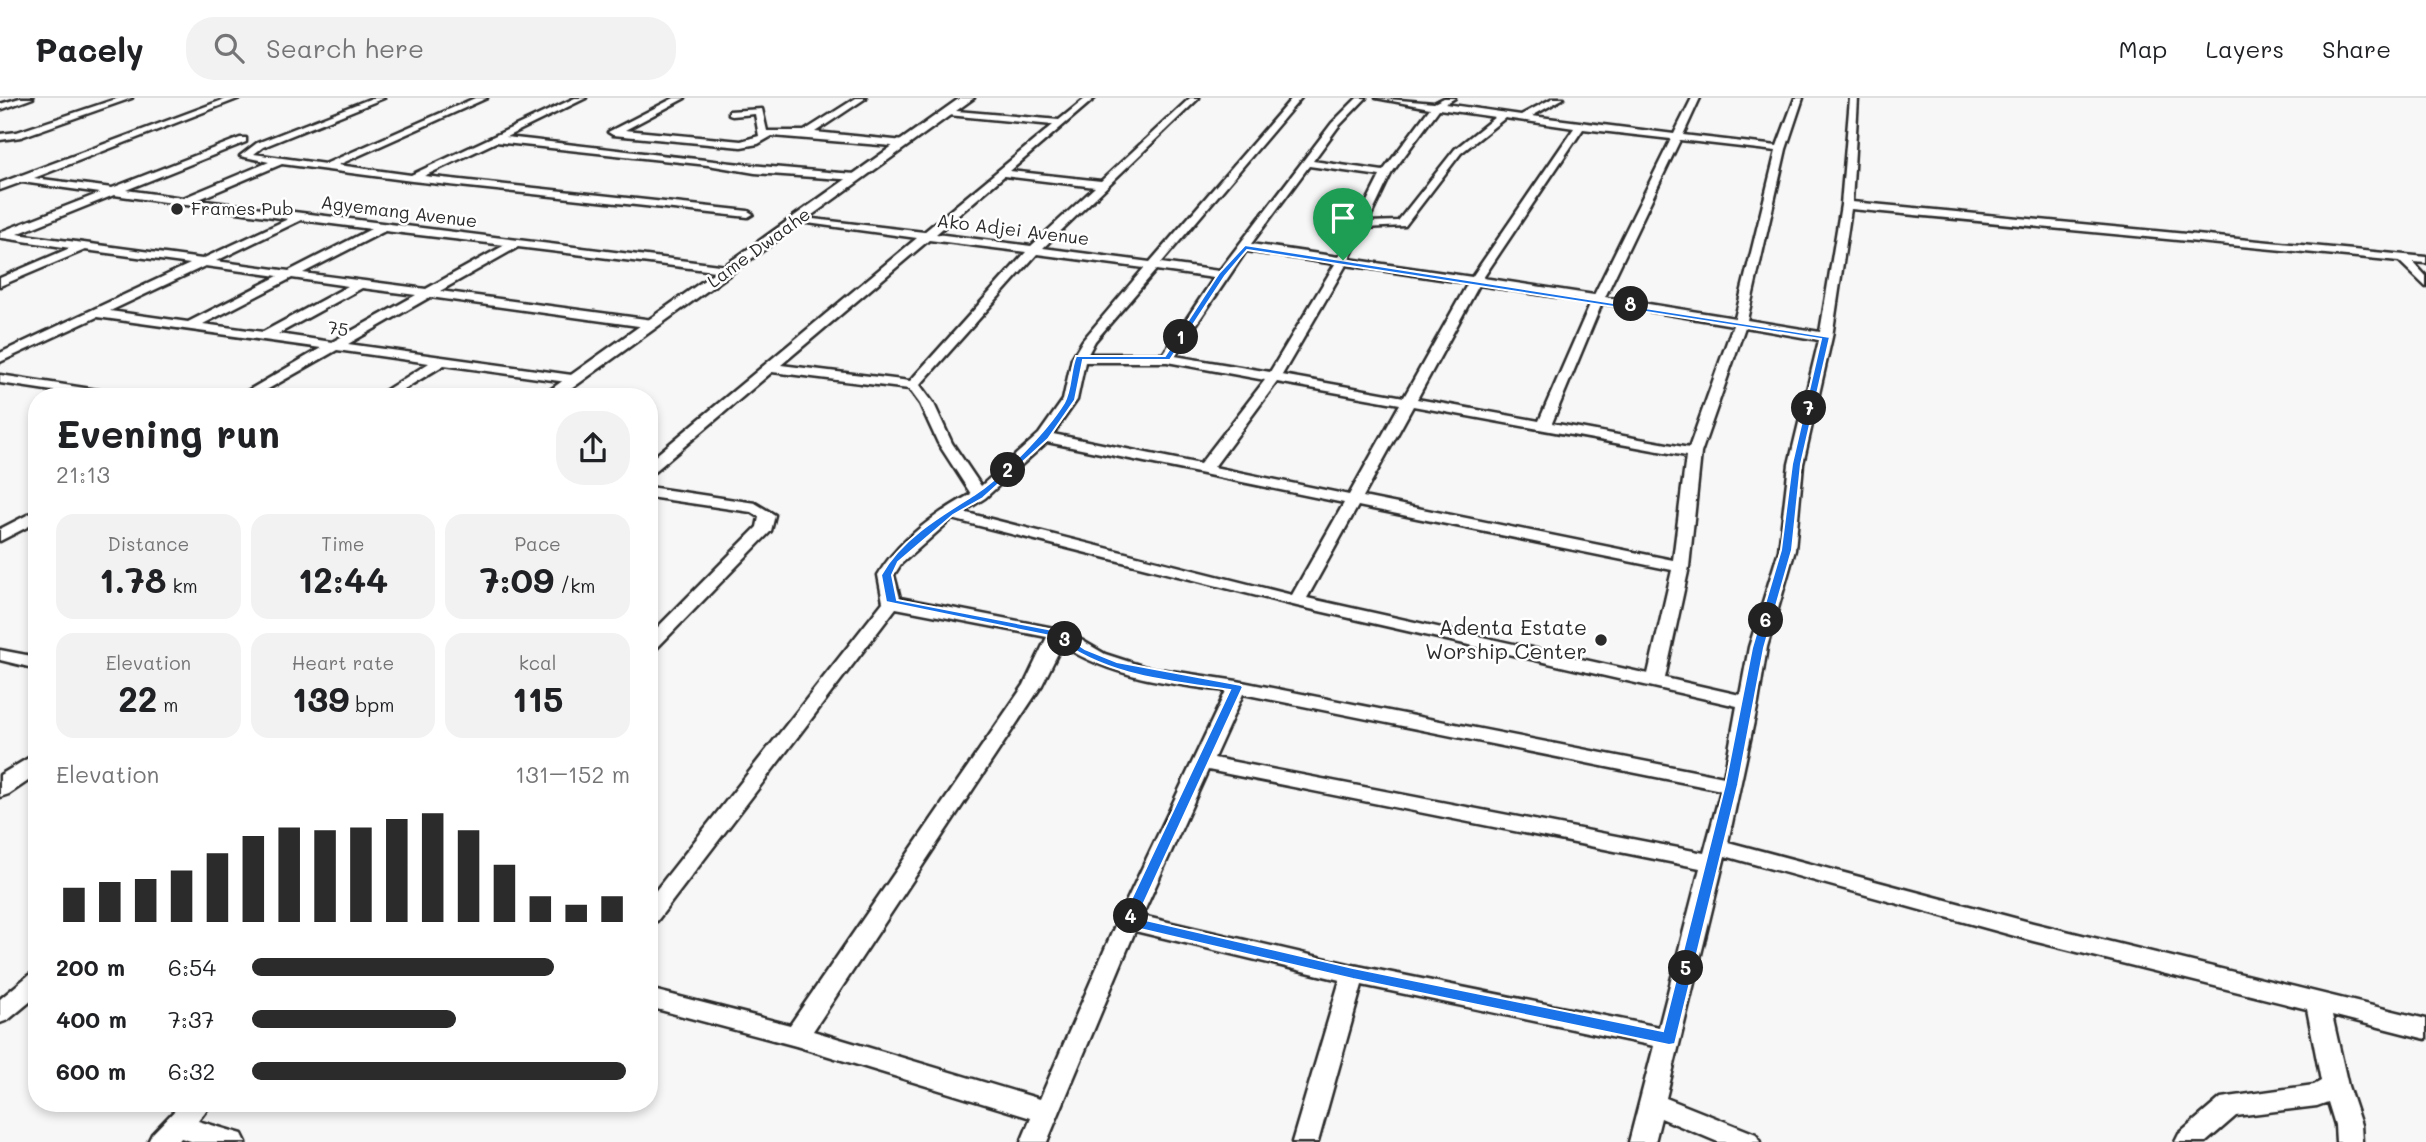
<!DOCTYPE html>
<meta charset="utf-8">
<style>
body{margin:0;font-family:Mali,sans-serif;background:#f2f2f2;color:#202124;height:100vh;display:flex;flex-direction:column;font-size:26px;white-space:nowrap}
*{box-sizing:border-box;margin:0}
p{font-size:23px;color:#757577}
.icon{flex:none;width:38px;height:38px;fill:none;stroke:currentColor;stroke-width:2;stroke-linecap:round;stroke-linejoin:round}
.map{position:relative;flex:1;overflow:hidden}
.details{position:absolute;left:28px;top:290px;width:630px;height:724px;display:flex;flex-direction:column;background:#fff;border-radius:28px;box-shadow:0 4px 10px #0003}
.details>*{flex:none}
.pin{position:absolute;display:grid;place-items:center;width:60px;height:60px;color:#fff;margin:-72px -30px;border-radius:50% 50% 50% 0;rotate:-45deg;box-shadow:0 0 7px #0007}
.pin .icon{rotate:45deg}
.km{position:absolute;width:35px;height:35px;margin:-18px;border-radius:50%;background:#222;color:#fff;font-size:19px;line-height:35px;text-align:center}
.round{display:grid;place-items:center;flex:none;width:74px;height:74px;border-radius:28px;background:#f2f2f2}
.head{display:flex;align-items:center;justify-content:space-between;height:119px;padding:0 28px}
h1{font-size:38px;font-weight:800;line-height:52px}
.metrics{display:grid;grid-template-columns:repeat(3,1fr);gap:10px;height:119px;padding:7px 28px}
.metrics div{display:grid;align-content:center;border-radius:18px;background:#f2f2f2;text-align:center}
.metrics b{font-size:35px;font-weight:800}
.metrics small{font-size:19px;font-weight:400}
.metrics p{font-size:19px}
.chart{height:196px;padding:14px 28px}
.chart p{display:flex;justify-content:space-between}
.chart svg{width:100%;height:126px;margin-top:7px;stroke:#2b2b2b;stroke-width:6}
ul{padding:0 28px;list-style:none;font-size:23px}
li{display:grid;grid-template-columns:112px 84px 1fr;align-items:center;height:52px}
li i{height:18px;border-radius:9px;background:#2b2b2b}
header{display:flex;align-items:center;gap:42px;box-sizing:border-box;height:98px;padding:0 35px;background:#fff;border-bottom:2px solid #e0e0e0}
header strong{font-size:33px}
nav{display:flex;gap:38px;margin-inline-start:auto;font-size:24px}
.search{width:490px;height:63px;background:#f2f2f2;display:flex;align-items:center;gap:18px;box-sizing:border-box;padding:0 24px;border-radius:28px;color:#757577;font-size:26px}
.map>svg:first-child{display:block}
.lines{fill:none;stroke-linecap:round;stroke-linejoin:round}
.minor-casing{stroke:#2b2b2b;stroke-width:5}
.tertiary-casing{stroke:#2b2b2b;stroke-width:5}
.minor{fill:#fff;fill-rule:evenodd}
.tertiary{fill:#fff;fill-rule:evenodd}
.route{fill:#1a73e8;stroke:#fff;stroke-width:2;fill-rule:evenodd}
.poi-dot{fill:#2b2b2b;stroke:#fff;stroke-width:2.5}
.labels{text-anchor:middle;stroke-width:5;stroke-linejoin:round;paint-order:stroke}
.far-poi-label{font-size:18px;fill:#2b2b2b;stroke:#fff;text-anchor:start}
.far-street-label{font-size:18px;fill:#2b2b2b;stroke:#fff}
.poi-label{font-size:21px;fill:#2b2b2b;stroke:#fff;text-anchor:end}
</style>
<header>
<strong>Pacely</strong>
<div class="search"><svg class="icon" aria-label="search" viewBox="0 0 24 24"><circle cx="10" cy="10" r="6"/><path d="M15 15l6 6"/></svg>Search here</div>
<nav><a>Map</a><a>Layers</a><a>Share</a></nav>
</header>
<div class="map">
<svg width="2426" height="1044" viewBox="0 0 2426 1044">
<rect width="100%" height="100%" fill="#f7f7f7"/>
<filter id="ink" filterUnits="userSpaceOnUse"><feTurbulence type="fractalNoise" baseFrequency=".0143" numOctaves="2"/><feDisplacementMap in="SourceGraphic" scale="14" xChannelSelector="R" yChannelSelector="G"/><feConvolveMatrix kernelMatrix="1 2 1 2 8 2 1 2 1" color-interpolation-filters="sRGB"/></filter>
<g filter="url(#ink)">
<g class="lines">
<g class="minor-casing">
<path id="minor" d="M20,0H33L0,12V6Z
M119,0H132L21,39L0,42V36L17,34Z
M228,0H240L34,80L112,90L240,40H246V44L126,92L183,100L269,64L240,58L257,45L372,0H384L263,49L254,56L325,66L475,0H487L338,67L411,77L575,0H586L506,39C623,52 739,68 856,76L861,79L856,82L755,75L708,67L496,44L424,78L748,113L753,116L748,119L412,83L282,66L197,102L735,169L737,171L731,175L518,149L440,193L653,222L659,226L653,230L430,199L348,246L579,278V284L574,285L444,267L391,299H375L429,265L337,252L254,299H237L321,250L97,219L0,264V255L190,166L85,152L0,188V180L70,150L3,140H0V134L100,95L22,84L0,92V85ZM114,97L288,121L202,161L17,136ZM301,122L371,131L289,173L216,163ZM385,133L505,147L426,191L303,175ZM205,168L278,178L188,224L110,213ZM292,180L348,188L263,234L203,226ZM362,190L416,197L332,244L278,236Z
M674,0H685L625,32L741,43L759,38L755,16L732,18L729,17V13L762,11L767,33H804L856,0H866L815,34L904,43L909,46L904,49L772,38L758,46L741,49L613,37L608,34Z
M1086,0H1095L1010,73L1101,83L1190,0H1199L1043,150L1150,164L1292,0H1301L1161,165L1219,173L1332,25L1357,0H1366L1338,29L1313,63L1383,73L1430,10L1376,0L1434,5L1444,0H1455L1445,6L1521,17L1553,0H1564L1532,18L1674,36L1692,0H1700L1683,37L1777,48L1795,0H1803L1786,51L1747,222L1820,234L1841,107L1850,0H1858L1852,104L2426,159V165L2413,164L2426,178V189L2399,163L1851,111L1832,239L1803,366L1795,452L1767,549L1758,605L1728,744L2033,825L2426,921V941L2332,917L2348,988L2361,1027L2362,1044H2336L2335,1027L2328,1004L2317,1008L2236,1018L2206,1044H2175L2179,1036L2221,1000L2314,987L2321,983L2307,911L2033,843L1725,758L1666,1000L1756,1036L1760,1044H1718L1661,1020L1655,1044H1629L1654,948L1362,887L1318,1044H1292L1340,882L1135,833L1047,1044H1021L1031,1020L796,948L649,909V891L790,927L1024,587L1047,539L896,510L657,823L649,825V801L883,504L878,477C898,442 937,415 971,396L938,345L920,306L909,291L772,274L654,374L649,375V363L917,140L800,124L796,123V119L924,134L1053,27L948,17L943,14L945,12L1059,22ZM1439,11L1495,19L1455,51L1398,123L1368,124L1391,76ZM1505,20L1574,30L1472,179L1349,161L1364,130L1405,128L1461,55ZM1583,31L1671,41L1594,197L1483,180ZM1680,42L1776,53L1735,220L1605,199ZM1309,68L1380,78L1339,159L1251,146ZM1004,78L1095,89L1031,148L936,136ZM929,142L1026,154L910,283L781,267ZM1246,153L1335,166L1270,274L1175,258ZM1037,156L1144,170L1083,242L1072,260L1063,302L1039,336L981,388L952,345L934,306L920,287ZM1346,167L1468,185L1404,299L1282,277ZM1156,172L1214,180L1163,256H1088L1095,243ZM1479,187L1591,204L1539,323L1417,301ZM1602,205L1733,227L1689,350L1552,325ZM1745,229L1819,242L1789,366L1779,452L1749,549L1740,597L1665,580L1689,469L1701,355ZM1085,264H1167L1265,282L1200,366L1053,336L1077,302ZM1277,284L1400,306L1349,397L1214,369ZM1413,308L1686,358L1673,462L1363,399ZM1047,344L1344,405L1292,497L963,414L985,400ZM1358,408L1672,472L1648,576L1307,500ZM952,421L1297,508L1737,608L1724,679L1237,583L1145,569L1105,556L1064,532L900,500L894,477L901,466ZM1062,547C1110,579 1170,586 1226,593L1117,823L1040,1001L813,933L1042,587ZM1243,596L1721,692L1704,755L1214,660ZM1208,672L1700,770L1659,929L1353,867L1142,818Z
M0,277L117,295L124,299H92L0,285Z
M649,389L755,405L775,417L771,433L655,552L649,553V538L757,429L759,419L751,414L649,399Z
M37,412V424L0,443V431Z
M0,552L37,559V571L0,562Z
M37,875V898L8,922L0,925V901L29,877Z
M181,1006H211L198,1023L242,1036L246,1044H194L181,1040L178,1044H148L152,1036Z"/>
</g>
<g class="tertiary-casing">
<path id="tertiary" d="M960,0H974L560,299H540Z
M37,655V677L9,696L0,699V677Z"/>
</g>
<use href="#minor" class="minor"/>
<use href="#tertiary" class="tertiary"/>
</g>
</g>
<path class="route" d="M1245,147L1830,239L1801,366L1792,452L1764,550L1738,687L1675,946L1669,947L1353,881L1123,827L1121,823L1230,592C1168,583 1105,578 1055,539L886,504L881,477C901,441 940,418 974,397C1003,378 1046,334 1064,305C1072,291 1070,272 1076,258H1165L1219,175ZM1247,152L1821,241L1792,366L1781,452L1752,550L1725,687L1663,933L1353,870L1137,820L1243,589L1241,587L1117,564L1085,551L1058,533L897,502L892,477L898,464L953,417L983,400L1048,341L1075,302L1083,262H1170L1225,178Z"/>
<g class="poi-dot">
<circle cx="177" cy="111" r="7"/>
<circle cx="1601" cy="542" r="7"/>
</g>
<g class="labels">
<g class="far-poi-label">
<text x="191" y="117">Frames Pub</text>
</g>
<g class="far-street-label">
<text transform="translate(399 114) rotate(7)" y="6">Agyemang Avenue</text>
<text transform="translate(1013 132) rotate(7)" y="6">Ako Adjei Avenue</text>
<text transform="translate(759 150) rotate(-36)" y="6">Lame Dwaahe</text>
<text transform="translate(338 231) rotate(8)" y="6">75</text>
</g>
<g class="poi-label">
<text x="1587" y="537">Adenta Estate<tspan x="1587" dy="24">Worship Center</tspan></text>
</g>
</g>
</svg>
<div class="pin" style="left:1343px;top:162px;background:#1e9e55"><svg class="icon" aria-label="arrive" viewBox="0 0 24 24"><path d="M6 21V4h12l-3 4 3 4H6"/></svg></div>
<b class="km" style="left:1181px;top:239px">1</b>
<b class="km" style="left:1008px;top:372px">2</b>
<b class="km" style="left:1065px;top:541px">3</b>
<b class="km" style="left:1131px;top:818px">4</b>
<b class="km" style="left:1686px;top:870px">5</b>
<b class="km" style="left:1766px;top:522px">6</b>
<b class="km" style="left:1809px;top:310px">7</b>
<b class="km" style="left:1631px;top:206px">8</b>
<section class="details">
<div class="head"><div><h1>Evening run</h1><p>21:13</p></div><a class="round"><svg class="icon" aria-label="share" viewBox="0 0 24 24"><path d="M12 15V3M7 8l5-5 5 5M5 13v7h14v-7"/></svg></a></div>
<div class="metrics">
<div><p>Distance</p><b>1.78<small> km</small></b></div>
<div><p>Time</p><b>12:44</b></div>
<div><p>Pace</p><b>7:09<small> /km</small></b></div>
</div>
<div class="metrics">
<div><p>Elevation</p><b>22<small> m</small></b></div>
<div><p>Heart rate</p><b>139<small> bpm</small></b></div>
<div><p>kcal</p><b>115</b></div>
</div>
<div class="chart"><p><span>Elevation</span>131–152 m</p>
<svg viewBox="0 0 160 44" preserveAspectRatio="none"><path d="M5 44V32M15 44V30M25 44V29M35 44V26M45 44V20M55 44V14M65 44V11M75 44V12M85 44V11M95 44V8M105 44V6M115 44V12M125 44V24M135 44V35M145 44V38M155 44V35"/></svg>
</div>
<ul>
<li><b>200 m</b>6:54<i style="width:80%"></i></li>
<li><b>400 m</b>7:37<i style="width:54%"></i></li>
<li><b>600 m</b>6:32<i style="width:99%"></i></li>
</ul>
</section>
</div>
